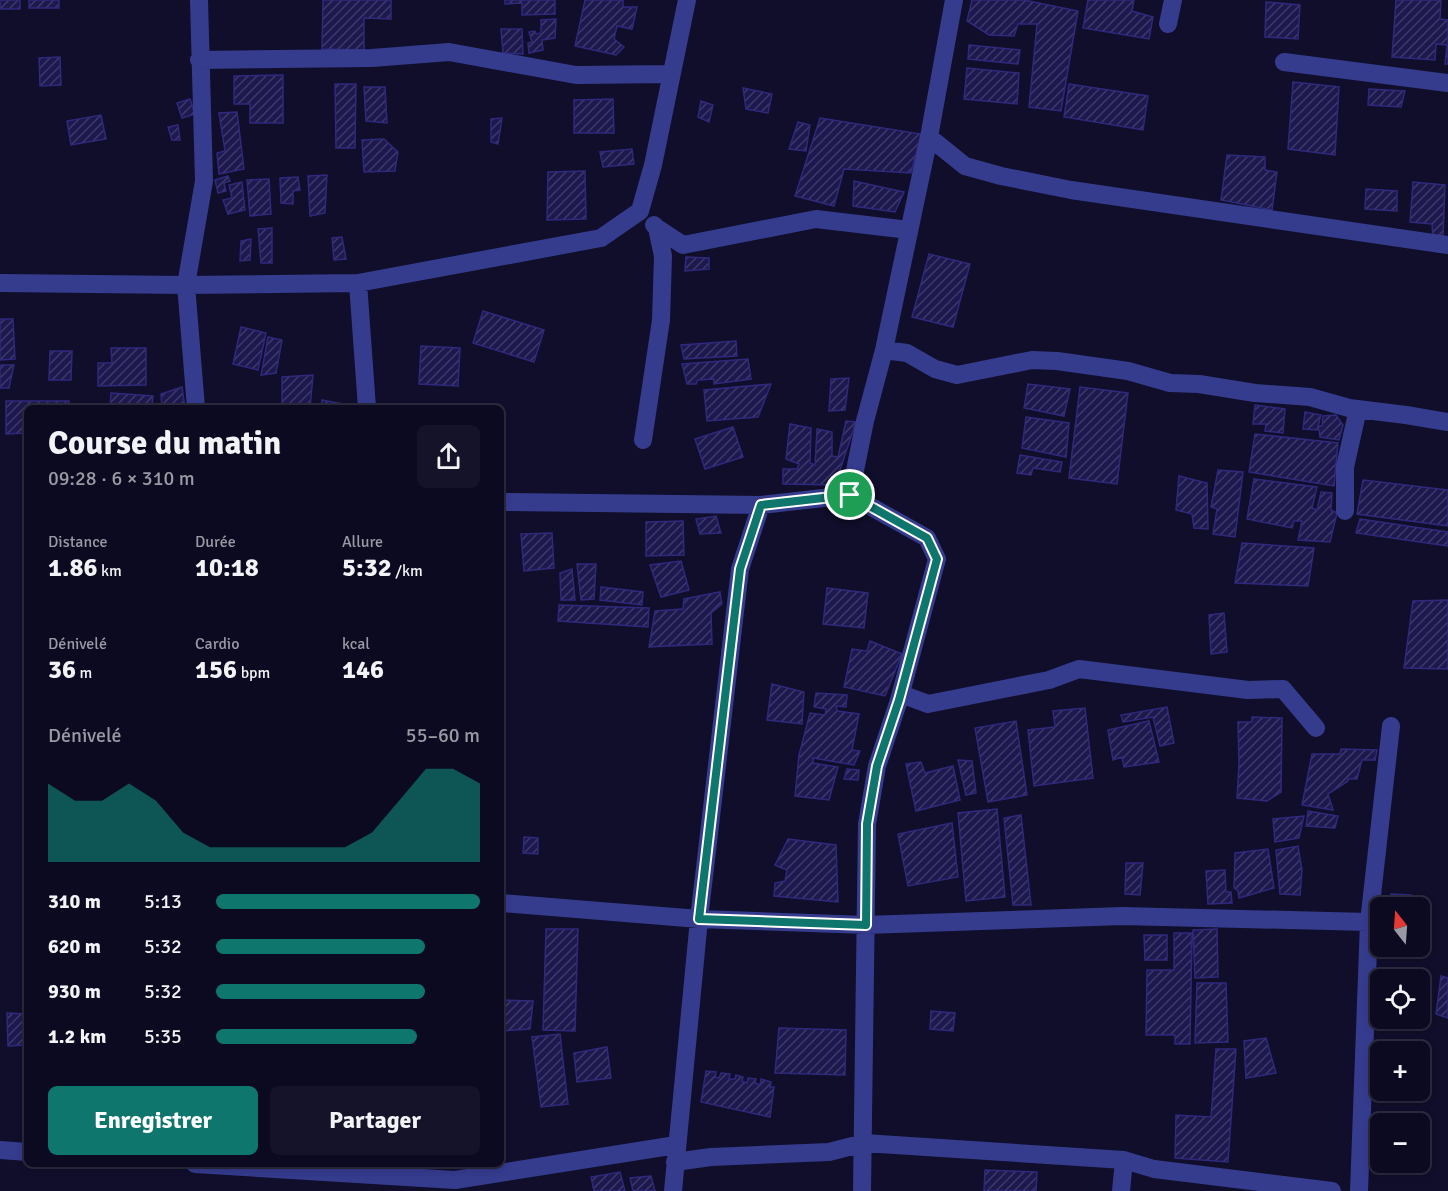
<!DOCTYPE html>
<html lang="fr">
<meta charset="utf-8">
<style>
body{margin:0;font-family:Signika,sans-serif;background:#151329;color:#f1f3f6;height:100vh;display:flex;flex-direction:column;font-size:22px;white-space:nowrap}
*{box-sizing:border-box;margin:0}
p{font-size:20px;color:#9a9aa5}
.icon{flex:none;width:33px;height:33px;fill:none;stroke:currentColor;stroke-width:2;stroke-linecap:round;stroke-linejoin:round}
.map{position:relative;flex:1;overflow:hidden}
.drawer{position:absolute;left:24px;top:405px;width:480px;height:762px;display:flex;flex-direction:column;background:#0c0a20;border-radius:9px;box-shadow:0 3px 9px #0003,0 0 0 2px #2c2b3e}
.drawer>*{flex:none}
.needle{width:39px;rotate:343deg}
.fabs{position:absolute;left:1370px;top:897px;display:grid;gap:12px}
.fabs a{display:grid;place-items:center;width:60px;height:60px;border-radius:9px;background:#0c0a20;box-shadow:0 3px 9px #0003,0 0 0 2px #2c2b3e;font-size:30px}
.pin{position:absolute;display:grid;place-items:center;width:51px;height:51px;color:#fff;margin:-26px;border:3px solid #fff;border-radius:50%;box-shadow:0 2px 6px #0007}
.round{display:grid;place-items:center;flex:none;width:63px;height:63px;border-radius:9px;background:#151329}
.head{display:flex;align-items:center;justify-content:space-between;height:102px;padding:0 24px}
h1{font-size:33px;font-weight:800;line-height:45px}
.figures{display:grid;grid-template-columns:repeat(3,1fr);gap:9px;height:102px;padding:6px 24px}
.figures div{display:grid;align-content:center}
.figures b{font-size:26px;font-weight:800}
.figures small{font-size:16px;font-weight:400}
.figures p{font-size:16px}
.chart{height:168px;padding:12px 24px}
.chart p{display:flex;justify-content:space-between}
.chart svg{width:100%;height:108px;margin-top:6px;fill:#0f766e;opacity:.7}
.cta{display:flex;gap:12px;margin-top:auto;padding:12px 24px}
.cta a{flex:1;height:69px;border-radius:9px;background:#0f766e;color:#fff;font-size:24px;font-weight:800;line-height:69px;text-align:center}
.cta a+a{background:#151329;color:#f1f3f6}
ul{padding:0 24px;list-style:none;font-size:20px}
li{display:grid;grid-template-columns:96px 72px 1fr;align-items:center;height:45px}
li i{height:15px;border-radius:8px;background:#0f766e}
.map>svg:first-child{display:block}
.building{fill:url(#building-hatch);stroke:#2f297c;stroke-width:1.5}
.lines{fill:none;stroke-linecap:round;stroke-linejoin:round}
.street{stroke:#353c8e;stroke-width:18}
.route-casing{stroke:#fff;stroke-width:12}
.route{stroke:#0f766e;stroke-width:8}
</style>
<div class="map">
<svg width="1448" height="1191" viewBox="0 0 1448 1191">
<defs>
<pattern id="building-hatch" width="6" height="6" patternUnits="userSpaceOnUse" patternTransform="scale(1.5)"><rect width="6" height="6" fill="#1d194e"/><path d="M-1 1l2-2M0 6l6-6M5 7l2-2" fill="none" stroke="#3d3a69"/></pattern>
</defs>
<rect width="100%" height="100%" fill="#100e2b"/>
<path class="building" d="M0,0H20V9H0Z
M29,0H59V8H29Z
M323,0H391V19L364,18V50L322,49Z
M505,0H555V14L522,15V3L505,4Z
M585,0H623V7H637L632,29L617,26L614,39L624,47L616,55L575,46Z
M972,0H1024L1078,11L1061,111L1029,107L1037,24H1018L1014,36L989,35L967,21Z
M1088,0H1134L1132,11L1153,17L1149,39L1083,28Z
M1396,0H1441L1440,19L1448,20V64H1445L1447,45L1436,44L1435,60L1392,57Z
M1266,2L1300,5L1298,39L1265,37Z
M556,19L555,38L542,40L543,50L529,53L528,43L532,42L529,32L535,31L536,34L541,33V20Z
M501,29H522L523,54L503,53Z
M969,45L1020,50L1018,64L968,59Z
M60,57L61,85L40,86L39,58Z
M967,68L1019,73L1017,104L964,99Z
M283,75V123H250V104H234V76Z
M1293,82L1339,87L1335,155L1288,149Z
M335,84H356L355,148H336Z
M1069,84L1148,96L1143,130L1064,117Z
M364,87H385L387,123L366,121Z
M743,88L772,94L768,113L746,109Z
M1369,89L1405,91L1401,107L1368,105Z
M190,99L195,114L182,118L177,103Z
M613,99L614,133H574V100Z
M701,101L713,105L709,122L698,117Z
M237,112L244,169L219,174L217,153L225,151L219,113Z
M101,115L106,139L71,145L67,121Z
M502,118L498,144L491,142V119Z
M820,118L921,134L911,173L844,169L834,206L795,196Z
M798,122L810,125L806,151L789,149Z
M178,125L180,140H172L168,127Z
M384,139L398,152L395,171L364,172L362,140Z
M632,149L634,164L603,167L600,152Z
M1227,155L1265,157V170L1277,172L1272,210L1221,200Z
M585,171L586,219L547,220L548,172Z
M327,175L325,213L310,216L308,176Z
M228,176L230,181L224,183L226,191L218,193L215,180Z
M298,177L300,190L293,191V204L281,203L280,178Z
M269,179L271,214L250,216L247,180Z
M854,181L904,192L895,212L853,206Z
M242,182L245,210L228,214L223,200L232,198L229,185Z
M1413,182L1445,185L1443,237H1433L1432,224L1410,222Z
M1366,189L1397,191V211L1365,209Z
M272,228V263H261L258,229Z
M342,237L346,259L334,260L332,238Z
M251,239L250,260L240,261L241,241Z
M929,254L970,264L953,327L912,317Z
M686,257L709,258V269L685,271Z
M483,311L544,330L534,362L473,343Z
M0,319H13L15,359L0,360Z
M241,327L266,333L258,370L233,364Z
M268,337L282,340L276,373L261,375Z
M736,341L737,356L684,359L681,345Z
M421,346L460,348L458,386L419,384Z
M111,348H146V385L98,386V363H112Z
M50,351H72L71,380H49Z
M748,359L751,379L714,384V379L698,380L696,384H687L682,364Z
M0,365H14L9,388H0Z
M313,375L310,408H282V377Z
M849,378L845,410L829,411L831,379Z
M771,384L758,417L707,421L704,390Z
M1028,384L1070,389L1064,416L1024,408Z
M182,387L185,408H162L161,394Z
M1080,387L1128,393L1117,484L1069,478Z
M111,393L153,396L152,408H110Z
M322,400L354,406V408H321Z
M6,401H69V408H27V433L6,434Z
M1255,405L1285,409L1283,433L1265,431L1266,424H1253Z
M1305,412L1321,415L1318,426H1322L1323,416L1336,415L1343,425L1339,440L1320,437L1319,430L1303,429Z
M1026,417L1069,423L1066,457L1022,448Z
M846,421L856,422L835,485L783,484V469H797L799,464L786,459L790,424L811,428L810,463L815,465L817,429L832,432V456L838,457Z
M733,427L743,457L705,469L695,439Z
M1255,434L1338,443L1334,486L1249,472Z
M1020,455L1062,462L1060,472L1033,468L1031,475L1017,473Z
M1218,470L1243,472L1235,537L1213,534L1217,509L1211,507Z
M1179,476L1207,483L1208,529L1194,528L1192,514L1176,510Z
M1254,479L1317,487L1312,508L1317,510L1321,492L1332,493L1331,510L1337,513L1330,542L1298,540L1302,521H1294L1292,528L1247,519Z
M1363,480L1448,490V526L1357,514Z
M716,516L721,533L700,534L696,519Z
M1360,519L1448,532V546L1356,533Z
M683,521L684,555L646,556V522Z
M552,533L554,568L524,571L521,534Z
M1242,543L1314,548L1308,586L1235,583Z
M681,561L689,590L661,597L650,565Z
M577,564H596L594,599L581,600Z
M572,569L575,600H561L560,573Z
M601,587L643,592L642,605L600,600Z
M827,588L868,593L864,628L823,624Z
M720,592L722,604L711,613L712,644L649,647L655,611L683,609L684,599Z
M1448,600V669L1404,668L1413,601Z
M559,605L649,608L648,627L558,621Z
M1224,613L1227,652L1211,654L1209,615Z
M870,641L902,654L885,696L844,687L852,649L867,651Z
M772,684L804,692L802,724L767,720Z
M816,693L847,695L846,707L836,706L837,711L859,714L852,750L860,751L854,765L813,758V763L838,767L829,800L795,796L799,755L810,713L825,715L826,709L814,707Z
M1167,707L1174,743L1160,746L1153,717L1123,722L1121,715Z
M1085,708L1093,778L1034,786L1028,730L1055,727L1053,711Z
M1252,717L1282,718L1281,792L1267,801L1237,798L1239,764L1238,722H1252Z
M1016,721L1027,795L988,802L975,728Z
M1149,721L1159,762L1124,767L1122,757L1113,760L1108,730Z
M1341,749L1377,750L1375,760H1362L1357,779H1348V781L1328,794L1333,810L1302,805L1312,754H1340Z
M958,760L972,761L976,793L966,795Z
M921,762L925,773L953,766L960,800L916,811L906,764Z
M847,769L859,770L858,780L844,779Z
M997,809L1005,897L966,901L958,813Z
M1308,811L1338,816L1335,828L1306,826Z
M1021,815L1031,905H1013L1004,818Z
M1304,816L1299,838L1275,842L1273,819Z
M952,823L958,877L908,886L898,834Z
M524,837L538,838V854L523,853Z
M788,839L836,845L838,902L774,896L775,883L785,881L787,870L775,865Z
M1298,846L1302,870L1300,895L1280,894L1276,850Z
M1268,849L1274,888L1239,898L1238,891L1234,888L1235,853Z
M1126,863H1143L1140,895L1125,894Z
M1225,870L1226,892H1231L1232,903L1208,904L1206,871Z
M1391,894L1411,895L1410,908H1391Z
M546,929H578L575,1031L543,1030Z
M1217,929L1218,977L1195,978L1193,930Z
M1174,933H1192L1190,1044H1175V1035H1146L1147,970H1174Z
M1144,935H1167V960H1145Z
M1441,976L1448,978V1018L1436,1014Z
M1197,983H1226L1228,1042L1195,1043Z
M501,1000L533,1001L530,1029L501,1031Z
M931,1011L955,1013L953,1031L930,1029Z
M7,1013L27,1014V1045L8,1046Z
M779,1028L846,1030L845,1075L775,1073Z
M560,1034L568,1104L541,1107L532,1037Z
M1266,1038L1276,1073L1246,1078L1244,1041Z
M607,1047L611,1078L577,1082L574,1053Z
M1216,1049H1236L1228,1162L1175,1158L1176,1115L1211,1117Z
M706,1071L716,1072L715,1077L719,1078L721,1073L730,1074L729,1079H735L736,1075L743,1077L742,1081L747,1083L748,1078L756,1079L755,1083L760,1085L761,1079L771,1082L770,1087H774L770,1117L701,1102Z
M985,1170L1037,1172L1036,1191H984Z
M620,1172L625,1191H594L591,1177Z
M651,1176L655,1191H633L630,1178Z"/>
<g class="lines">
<path class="street" d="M1168,24L1173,0
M199,60L372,58L449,52L576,75L671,74
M1284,62L1448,83
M929,137L965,166L1001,176L1071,190L1448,245
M657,228L683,245L816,219L909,230
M0,283L186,285L358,283L601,238L640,211L653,165L687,0
M358,283L367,408
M884,350L907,353L935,369L957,375L1032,360L1057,361L1128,371L1170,383L1199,384L1255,393L1310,397L1349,408L1406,415L1448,422
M196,408L186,285L204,181L199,0
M643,440L661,320L663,256L657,228L654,225
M850,495L865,421L884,350L929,137L954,0
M501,502L761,505L850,495L927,538L937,559L899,700L877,766L867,824L862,1191
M1345,511V467L1358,409
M901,694L928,704L1049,680L1079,669L1248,690L1283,689L1316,728
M501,903L699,919L866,925L1122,916L1369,922
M0,1150L27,1152
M675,1162L711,1157L829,1152L864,1143L1124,1160L1154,1169L1332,1191
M195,1164L455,1180L676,1145
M673,1191L699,919L740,569L761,505
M1121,1191L1124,1160
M1359,1191L1369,922L1391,726"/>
</g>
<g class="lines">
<g class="route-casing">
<path id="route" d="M850,495L927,538L937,559L899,700L877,766L867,824L866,925L699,919L740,569L761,505Z"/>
</g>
<use href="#route" class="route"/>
</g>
</svg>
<div class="fabs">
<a><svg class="needle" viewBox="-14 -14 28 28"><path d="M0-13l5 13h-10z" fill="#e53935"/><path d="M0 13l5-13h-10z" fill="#9a9aa5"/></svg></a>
<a><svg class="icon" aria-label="locate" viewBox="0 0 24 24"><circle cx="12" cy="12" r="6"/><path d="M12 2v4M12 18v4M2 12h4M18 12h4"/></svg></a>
<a>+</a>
<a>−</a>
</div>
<div class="pin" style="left:850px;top:495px;background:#1e9e55"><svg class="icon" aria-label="arrive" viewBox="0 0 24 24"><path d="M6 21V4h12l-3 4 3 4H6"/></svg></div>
<section class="drawer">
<div class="head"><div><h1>Course du matin</h1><p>09:28 · 6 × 310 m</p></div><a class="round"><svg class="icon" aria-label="share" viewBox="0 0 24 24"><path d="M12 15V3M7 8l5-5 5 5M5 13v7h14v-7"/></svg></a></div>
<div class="figures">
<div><p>Distance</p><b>1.86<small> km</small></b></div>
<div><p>Durée</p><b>10:18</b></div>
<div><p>Allure</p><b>5:32<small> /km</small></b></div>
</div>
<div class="figures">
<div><p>Dénivelé</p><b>36<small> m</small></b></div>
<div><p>Cardio</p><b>156<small> bpm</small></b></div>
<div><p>kcal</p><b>146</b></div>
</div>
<div class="chart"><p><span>Dénivelé</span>55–60 m</p>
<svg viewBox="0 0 160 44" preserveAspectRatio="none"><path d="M0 44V12L10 19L20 19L30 12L40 19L50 32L60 38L70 38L80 38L90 38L100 38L110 38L120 32L130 19L140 6L150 6L160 12V44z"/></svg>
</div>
<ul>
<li><b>310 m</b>5:13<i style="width:100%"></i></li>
<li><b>620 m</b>5:32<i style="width:79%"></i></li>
<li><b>930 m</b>5:32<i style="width:79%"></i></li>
<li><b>1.2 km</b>5:35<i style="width:76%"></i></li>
</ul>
<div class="cta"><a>Enregistrer</a><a>Partager</a></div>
</section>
</div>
